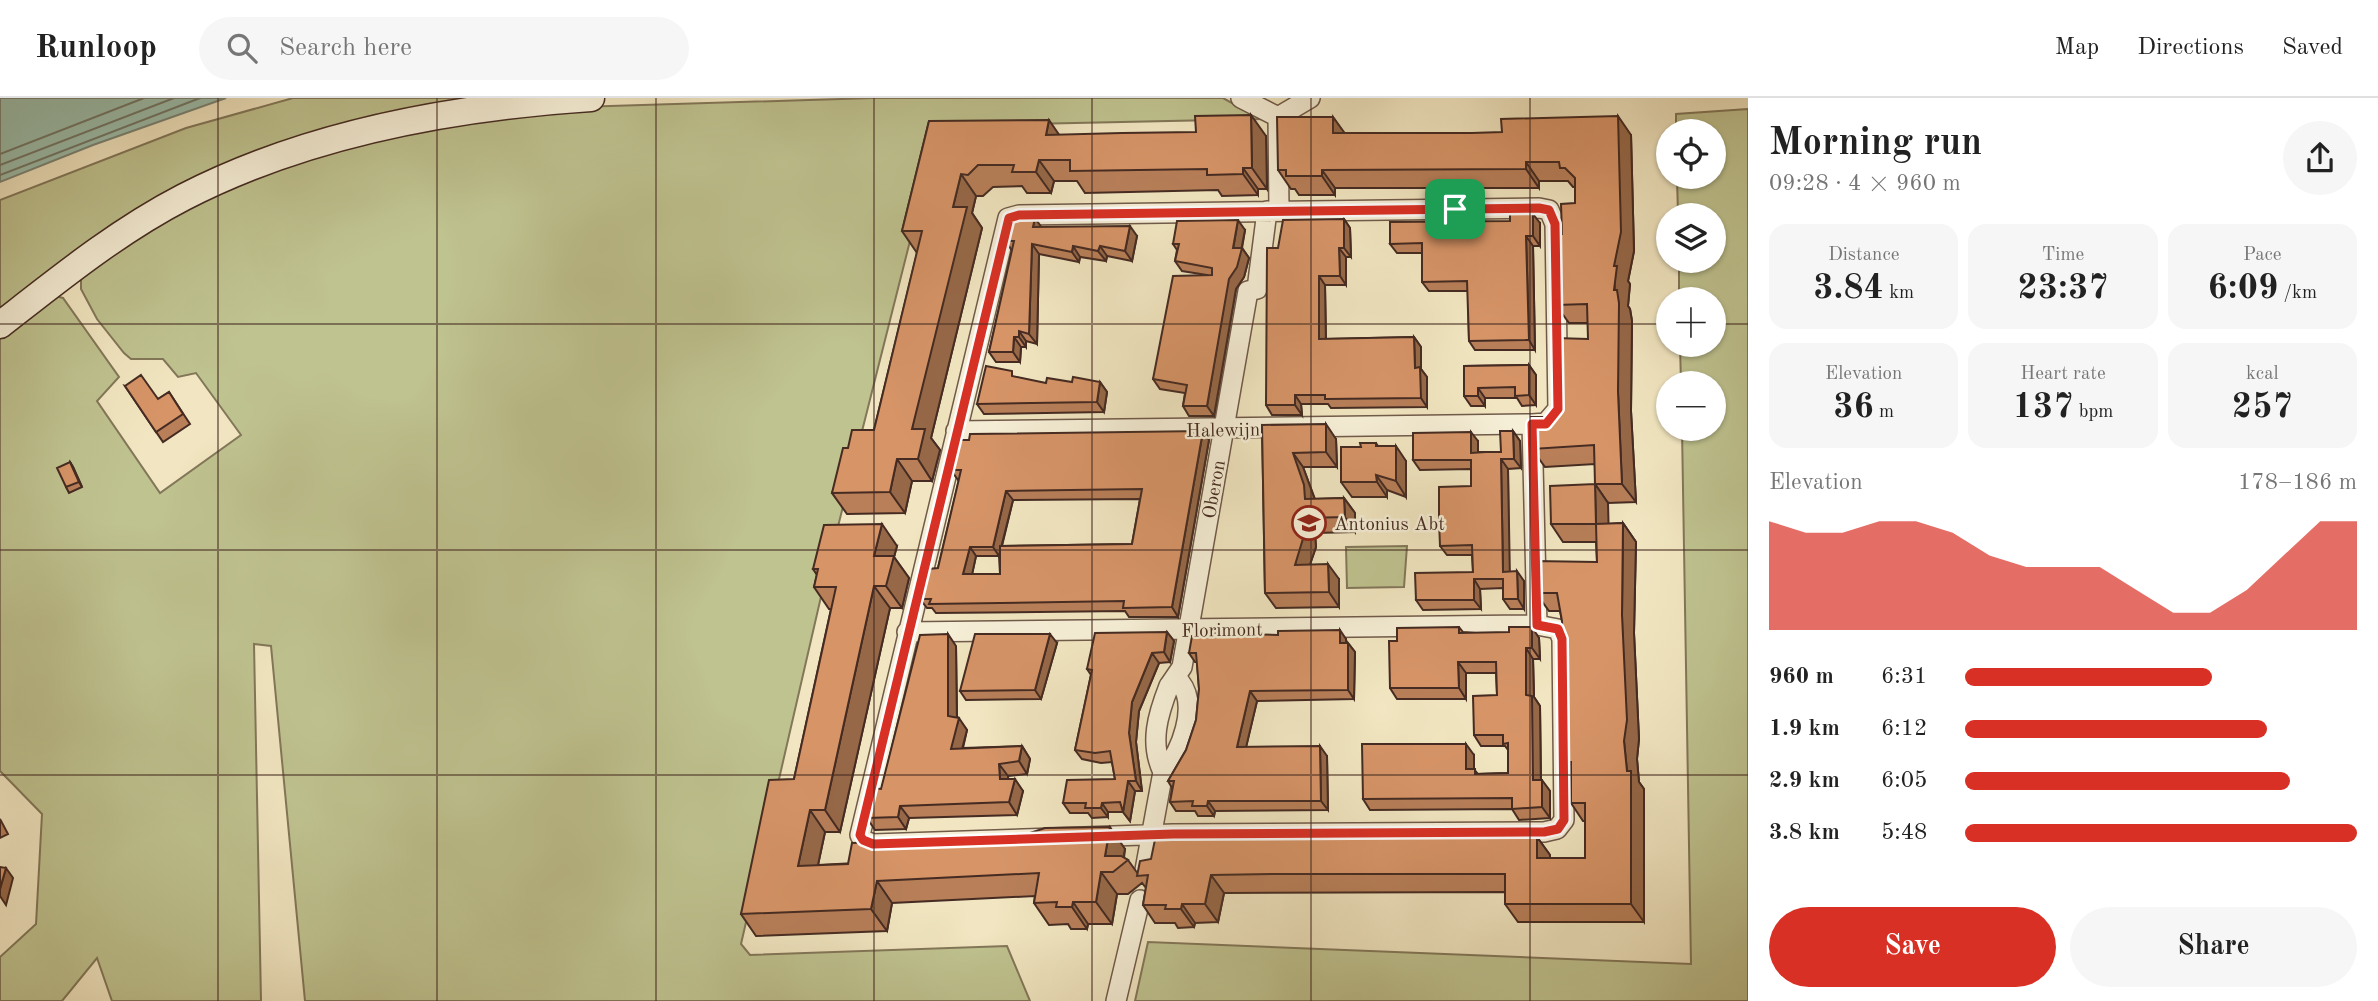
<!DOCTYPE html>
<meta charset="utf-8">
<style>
body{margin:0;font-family:"Old Standard TT",serif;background:#f6f6f6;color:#222;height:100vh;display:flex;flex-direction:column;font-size:26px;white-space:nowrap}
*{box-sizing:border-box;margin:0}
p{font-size:23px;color:#767676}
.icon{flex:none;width:38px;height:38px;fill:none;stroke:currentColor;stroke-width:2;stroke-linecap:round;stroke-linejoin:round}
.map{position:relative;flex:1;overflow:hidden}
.side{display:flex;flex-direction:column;background:#fff;width:630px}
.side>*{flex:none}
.buttons{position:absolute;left:1656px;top:21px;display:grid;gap:14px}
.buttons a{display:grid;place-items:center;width:70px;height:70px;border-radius:50%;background:#fff;box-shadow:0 2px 5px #0004;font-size:35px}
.pin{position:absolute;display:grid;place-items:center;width:60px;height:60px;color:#fff;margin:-30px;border-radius:14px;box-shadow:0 4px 10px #0006}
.round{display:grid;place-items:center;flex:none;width:74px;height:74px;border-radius:37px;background:#f6f6f6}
.headline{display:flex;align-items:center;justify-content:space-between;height:119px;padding:0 21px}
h1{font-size:38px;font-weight:800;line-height:52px}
.figures{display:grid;grid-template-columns:repeat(3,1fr);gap:10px;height:119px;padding:7px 21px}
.figures div{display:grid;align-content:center;border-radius:18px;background:#f6f6f6;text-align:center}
.figures b{font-size:35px;font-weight:800}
.figures small{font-size:19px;font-weight:400}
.figures p{font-size:19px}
.chart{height:196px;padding:14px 21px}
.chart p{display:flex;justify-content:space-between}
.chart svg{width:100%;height:126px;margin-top:7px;fill:#d93025;opacity:.7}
.primary-button{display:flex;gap:14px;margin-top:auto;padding:14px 21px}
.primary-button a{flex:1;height:80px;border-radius:42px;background:#d93025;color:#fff;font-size:28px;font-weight:800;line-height:80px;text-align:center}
.primary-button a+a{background:#f6f6f6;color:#222}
ul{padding:0 21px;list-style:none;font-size:23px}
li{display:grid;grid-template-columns:112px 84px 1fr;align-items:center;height:52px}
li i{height:18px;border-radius:9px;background:#d93025}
header{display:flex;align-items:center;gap:42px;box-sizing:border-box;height:98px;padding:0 35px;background:#fff;border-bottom:2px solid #e0e0e0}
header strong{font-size:33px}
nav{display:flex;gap:38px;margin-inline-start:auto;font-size:24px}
.search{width:490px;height:63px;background:#f6f6f6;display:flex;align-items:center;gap:18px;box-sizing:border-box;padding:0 24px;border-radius:38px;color:#767676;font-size:26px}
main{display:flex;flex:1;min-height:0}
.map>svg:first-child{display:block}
.green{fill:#bfc390;stroke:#827759;stroke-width:2}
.water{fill:#9bc0ae;stroke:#798476;stroke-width:2}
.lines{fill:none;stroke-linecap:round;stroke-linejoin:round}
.shore{stroke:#707668;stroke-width:2}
.street-casing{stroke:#705a4a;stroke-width:22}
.secondary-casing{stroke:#452b22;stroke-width:29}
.street{stroke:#f6efd7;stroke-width:19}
.secondary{stroke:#f6efd7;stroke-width:26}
.wall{fill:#b87f59;stroke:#452b22;stroke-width:2;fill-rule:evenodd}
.shaded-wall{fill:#966848;stroke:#452b22;stroke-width:2}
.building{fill:#d69467;stroke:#452b22;stroke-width:2;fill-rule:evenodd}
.route-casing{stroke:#fff;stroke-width:14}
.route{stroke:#d93025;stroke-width:9}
.grid{fill:none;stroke:#452b22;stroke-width:2;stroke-opacity:0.55}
.labels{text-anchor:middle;stroke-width:5;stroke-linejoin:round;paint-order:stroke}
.street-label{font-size:19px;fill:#452b22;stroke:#f6efd7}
.poi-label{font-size:19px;fill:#452b22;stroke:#f6efd7;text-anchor:start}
</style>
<header>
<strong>Runloop</strong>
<div class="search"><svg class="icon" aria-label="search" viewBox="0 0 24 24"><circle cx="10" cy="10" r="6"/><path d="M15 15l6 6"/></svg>Search here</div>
<nav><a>Map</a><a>Directions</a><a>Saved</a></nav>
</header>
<main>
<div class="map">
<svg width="1748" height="903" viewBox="0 0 1748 903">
<rect width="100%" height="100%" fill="#f1e6c1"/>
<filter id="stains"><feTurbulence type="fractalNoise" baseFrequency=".00286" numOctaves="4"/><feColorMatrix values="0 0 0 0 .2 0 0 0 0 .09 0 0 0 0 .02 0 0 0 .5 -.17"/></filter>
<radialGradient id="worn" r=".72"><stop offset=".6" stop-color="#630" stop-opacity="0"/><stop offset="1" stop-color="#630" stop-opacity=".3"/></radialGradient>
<path class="green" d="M293,0H509L275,52L0,215V102L186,30Z
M873,0H1223L1261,21L935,28L911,139L829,464L741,846L750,857L1007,848L1030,903H305L271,548L254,546L261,903H112L97,860L62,903H0V859L36,826L42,716L0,673V232L47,196L63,200L119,279L97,303L160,395L241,337L196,275L178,279L163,261H131L124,255L97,221L81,191V171L149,125L329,50L545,10Z
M1748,11V903H1135L1148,844L1691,866L1682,331H1713V285H1681L1680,247H1713V201H1679V163H1713V117H1678L1677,79H1713V33H1676V16Z
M1407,448L1404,489L1347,490L1346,449Z"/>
<path class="water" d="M0,0H226L93,47L0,84Z"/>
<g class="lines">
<path class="shore" d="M0,56L144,0
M0,67L174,0
M0,77L200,0"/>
<g class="street-casing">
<path id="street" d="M1241,0L1278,19
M1278,19L1279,112
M1278,19L1310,0
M1539,110L1549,112L1555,126L1558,311L1546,325L1532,326L1537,527L1558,531L1562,541L1564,722L1557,731L1544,734L1173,736L873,746L863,742L860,737L1008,120L1019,117Z
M956,333L1532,326
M907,534L1537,527
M1169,588L1182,569L1248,193L1257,191L1267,113
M1145,772L1163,674C1149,645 1158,616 1169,588L1180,584C1199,608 1181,654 1163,674
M1116,903L1140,802"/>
</g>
<g class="secondary-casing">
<path id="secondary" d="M0,227C59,181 118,133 184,99C308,35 453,9 591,0"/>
</g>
<use href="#street" class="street"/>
<use href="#secondary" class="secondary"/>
</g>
<path class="wall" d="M1333,19L1344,35L1631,37L1634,153L1628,183L1630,186L1628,208L1630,211L1632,223L1631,313L1636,404L1608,405L1595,386V366L1545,369L1532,351L1554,319L1588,241V225H1569L1556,207L1562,136L1575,105V89H1573L1568,83H1539V90H1335V97H1299L1295,91H1291L1278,72Z
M929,23L1059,37L1266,38L1267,91H1258V97L1222,98L1218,92L1085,95L1077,83H1054L1051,95H1027L1022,88L993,89L983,98H976L972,115L982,130L931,340L940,352L932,383H912L905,415L847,416L832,395L848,350L874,332L917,155L902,133Z
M1344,121L1350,130L1351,159H1346V187H1325L1326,241L1414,239L1421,249V271L1427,279V309L1331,310L1328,306H1301L1302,317H1272L1266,307L1278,150Z
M1540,125V148H1533L1535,252H1475L1469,243L1468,193H1429L1422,184V155H1397L1390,146Z
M1041,129L1137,138L1132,163L1107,158L1106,163L1080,159L1079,164L1039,156L1037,246L1026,243V249H1021L1020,264H996L989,254L1012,153L1006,143Z
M1245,132L1242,150L1249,160L1244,179L1236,191L1214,318H1189L1183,308L1185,295L1160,291L1153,281L1207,177L1182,173L1175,163L1177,152L1173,146Z
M1529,267L1536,277V307L1522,308L1517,300H1485V308H1471L1464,298V268Z
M1100,284L1107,294L1104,314L984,316L977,306L1046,285Z
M125,288L158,301L169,294L190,326L163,344Z
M1262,327L1336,341L1337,369H1303L1315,401L1344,400L1355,415V434L1315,435L1316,449L1310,466L1339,481V509L1276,510L1265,495Z
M1513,333L1520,343L1521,370L1508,371L1509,473L1524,483V511H1510L1503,501V490L1480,491L1481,511L1423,512L1416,502L1473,474L1472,457H1447L1440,448L1471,388V371L1420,372L1413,362L1478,343V354H1501Z
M1209,342L1178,519H1129L1125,513L936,515L932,510H927L920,501L938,470L959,382H958L951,372ZM1140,401L1132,446L1002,448L1013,402ZM976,458H999L1000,476H972Z
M1376,345L1378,348L1406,363V399L1387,392V399H1352L1341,384L1361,349Z
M70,364L73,369L82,389L69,395L66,389Z
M1608,405V426L1623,425L1636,444L1634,535L1639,641L1637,661L1639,684L1644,691V824H1518L1505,806V794L1224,795L1218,824L1195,825L1194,829L1178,830L1175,825H1155L1143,807L1146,790L1142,785L1128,796H1117L1112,826H1088L1087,831H1071L1068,826L1049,827L1034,805L1035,798L892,805L887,833L756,838L741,816L794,681L831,511H829L814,489L817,477L813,471L897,448L894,459L909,480L902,510H890L840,734H825L818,767L1125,751L1124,760L1128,762L1138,776L1151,761L1223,736L1229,739H1537L1550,757V760H1585V723H1583L1571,705V675L1563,664L1562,523L1560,513H1549L1536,495L1597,464L1596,444H1563L1551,426Z
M1459,529L1463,534L1539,540L1540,561H1533L1534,599L1540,608L1541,682L1550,693V720L1519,722L1512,711L1370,712L1363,701L1474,657V671L1478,676L1508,675V652L1505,648H1481L1474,637L1497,597L1496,575H1466V601H1397L1390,590L1397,543Z
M1167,534L1174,543L1170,564L1159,565L1139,613L1136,644L1142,693H1135L1130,723L1123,714H1108V719L1092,720L1088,715H1070L1063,705L1115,681L1112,664L1101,665L1082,661L1075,652L1091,577L1087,571Z
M1346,541V545H1348L1355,554L1354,601L1257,603L1246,649L1327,658L1328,712L1215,713L1214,718H1198L1195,713H1176L1170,704L1172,690L1168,683L1186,652L1196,622L1199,591L1197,564H1195L1189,555Z
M1057,545L1041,601L966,602L960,593Z
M956,548L957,619L967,632L963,650L1022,648L1030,661L1027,676L1008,678V681L1023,693L1017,717L909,720L906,731L875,732L867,720Z
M0,721L8,736L0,740Z"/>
<path class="shaded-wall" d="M1251,17L1266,38L1267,91L1252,70Z
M1618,18L1631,37L1634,153L1628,183L1630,186L1628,208L1630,211L1632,223L1631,313L1636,404L1622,386L1618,294L1614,168Z
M1333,19L1346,37L1333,35Z
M1049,22L1064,44L1046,37Z
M1039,62L1054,83L1051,95L1036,74Z
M1526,64L1539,83V90L1526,71Z
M1243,70L1258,91V97L1243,76Z
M1322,72L1335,90V97L1322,78Z
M961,76L976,98L972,115L982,130L931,340L940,352L932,383L918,361L912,331L953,109Z
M1533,116L1540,125V148L1533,138Z
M1035,120L1042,130L1033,129Z
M1344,121L1350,130L1351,159L1344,150Z
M1238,122L1245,132L1241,153L1242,150L1249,160L1244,179L1236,191L1214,318L1207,308Z
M1130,128L1137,138L1132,163L1125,153Z
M1526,138L1533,148L1535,252L1529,242Z
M1032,146L1039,156L1037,246L1029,236Z
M1073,148L1080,159L1079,164L1072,154Z
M1100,148L1107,158L1106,163L1098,153Z
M1339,150L1346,159V187L1340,178Z
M1319,178L1325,187L1326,250L1319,241Z
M1019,233L1026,243V249L1019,239Z
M1014,239L1021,249L1020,264L1013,254Z
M1414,239L1421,249V271L1427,279V309L1421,300L1415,270Z
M1529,267L1536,277V307L1529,297Z
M1100,284L1107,294L1104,314L1097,304Z
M1478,290L1485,300V308L1478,298Z
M1295,297L1301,306L1302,317L1295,307Z
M1326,326L1336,341L1337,369L1326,354Z
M1203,333L1209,342L1178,519L1172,509Z
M1513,333L1520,343L1521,370L1514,361Z
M1471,334L1478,343V364L1471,355Z
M1396,348L1406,363V399L1396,383Z
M1293,355L1303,369L1315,402L1305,401Z
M897,361L912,383L905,415L890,394Z
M1501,361L1508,371L1510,483L1503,474Z
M70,364L73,369L82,389L79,384Z
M1376,377L1387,392V399L1377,384Z
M1595,386L1608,405L1609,444L1596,426Z
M1006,393L1013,402L999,458L993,449Z
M1344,400L1355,415V434L1345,419Z
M1305,420L1315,435L1316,449L1305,481L1295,467Z
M1623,425L1636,444L1634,535L1639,641L1637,661L1639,684L1644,691V824L1631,806L1627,673L1624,643L1622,517Z
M882,426L897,448L894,459L909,480L902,510L886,488L874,458Z
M970,449L976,458L970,486L963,476Z
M1328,466L1339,481V509L1329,494Z
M1517,473L1524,483V511L1518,501Z
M1474,481L1480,491L1481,511L1474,502Z
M874,488L890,510L840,734L825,712Z
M1532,529L1539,540L1540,561L1532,550Z
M1340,532L1346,541V554L1340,545Z
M1167,534L1174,543L1170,564L1164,554Z
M948,536L956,548L957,627L959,620L967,632L959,663L951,651L948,618Z
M1050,536L1057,545L1041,601L1035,592Z
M1348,545L1355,554L1354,601L1348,592Z
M1526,550L1533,561L1534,599L1540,608L1541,693L1533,682L1526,597Z
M1152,555L1159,565L1139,613L1136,644L1142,693L1136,683L1129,635L1132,604Z
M1458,564L1466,575V601L1459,590Z
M1250,593L1257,603L1244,658L1237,649Z
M1466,646L1474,657V682L1466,671Z
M1022,648L1030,661L1027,676L1019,663Z
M1320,648L1327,658L1328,712L1321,703Z
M999,666L1008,678L1009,693L1000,681Z
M1015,681L1023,693L1017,717L1009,704Z
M1542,682L1550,693V720L1542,709Z
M1128,683L1135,693L1130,723L1123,714Z
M1208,703L1215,713L1214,718L1207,708Z
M1102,705L1108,714V719L1101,710Z
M900,708L909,720L906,731L898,719Z
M810,712L825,734L813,790L798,768Z
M1110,729L1125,751L1122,766L1105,758Z
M1537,739L1550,757V778L1537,760Z
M6,770L13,780L6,807L0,798V791Z
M1101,774L1117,796L1112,826L1096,804Z
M1211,777L1224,795L1218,824L1205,806Z
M877,783L892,805L887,833L871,811Z
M1073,804L1088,826L1087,831L1072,809Z
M1182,806L1195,825L1194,829L1181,811Z"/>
<path class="building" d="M1251,17L1252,70H1243V76L1207,77V71L1070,73V62H1039L1036,74H1012L1014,67H978L968,77L961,76L953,109H967L912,331H925L918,361H897L890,394L832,395L843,350H848L852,332H874L922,133H902L929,23L1049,22L1046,37L1122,35L1196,34L1195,18Z
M1618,18L1621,134L1614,168H1617L1614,192H1617L1619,205L1618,294L1622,386H1595L1594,347L1532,351L1531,319H1554L1557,292L1556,240L1588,241L1587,206L1556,207L1555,136H1562L1561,106L1575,105V80L1565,70H1560L1559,64H1526V71L1322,72V78H1286V72H1278L1277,19H1333V35H1472L1502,34L1501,21Z
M1510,116H1533V138H1526L1529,242L1469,243L1467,183L1422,184V145L1390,146V124L1510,123Z
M1011,120H1035L1033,129L1130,128L1125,153L1100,148L1098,153L1073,148L1072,154L1032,146L1029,236L1019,233V239H1014L1013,254H989L1014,143H1006Z
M1344,121V150H1339L1340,178H1319V241L1414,239L1415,270L1420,269L1421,300L1325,301V297H1295V307H1266L1267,150H1278L1283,122Z
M1238,122L1233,150H1242L1237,169L1229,181L1207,308H1183L1187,287L1153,281L1173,178L1212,177V170L1175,163L1179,146H1173L1177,123Z
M1529,267V297L1515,298V289L1478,290V298H1464V268Z
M986,268L1012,273V278L1046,285L1047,280L1072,284L1073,279L1100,284L1097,304L977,306Z
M141,277L158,301L169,294L183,316L156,334L125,288Z
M1326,326V354L1293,355L1304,387L1305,401L1344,400L1345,419L1305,420V434L1295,467L1328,466L1329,494L1265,495L1262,327Z
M1203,333L1172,509L1123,510L1124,503L929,506L931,501H920L928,471L938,470L958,385L961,372H951L959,342H969L970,336ZM1142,391L1132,446L1000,448V476H963L970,449H993L1006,393Z
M1500,333H1513L1514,361H1501L1503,474L1517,473L1518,501H1503V481H1474V502H1416L1415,475L1473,474L1472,447L1440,448L1439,422V389L1471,388V362H1413V335L1471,334V355L1486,354H1501Z
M1360,345H1376V348H1396V383L1376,377L1377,384H1341V349H1361Z
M70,364L79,384L66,389L57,370Z
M1595,386L1596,426L1623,425L1622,517L1627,622L1624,643L1627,673H1631V806H1505V776H1272L1211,777L1205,806H1182L1181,811H1165L1166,807H1143L1148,777L1137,778L1140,763L1151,761L1157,732L1219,731L1218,735L1229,739H1537V760H1585V705H1571V664H1563L1562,523L1557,495H1536L1535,463L1597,464L1596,426H1551L1550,388Z
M882,426L874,458H894L886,488H874L825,712H810L798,768L848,766L852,745L1018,739L1045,730L1110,729L1105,758H1121L1128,762L1113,774H1101L1096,804H1073L1072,809H1056L1057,804L1034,805L1039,775L877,783L871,811L741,816L769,682L794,681L836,489H814L818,471H813L824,427Z
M1459,529V535L1509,534V529H1532V550H1526V597L1532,598L1533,682H1542V709L1512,711V700L1363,701L1362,646H1466V671H1475V676L1508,675V645L1503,646V637H1474L1473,598L1497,597L1496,564H1458L1459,590H1390L1389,543H1397V530Z
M1340,532V545H1348V592L1250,593L1237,649L1320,648L1321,703H1208L1207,708H1192L1193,703L1170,704L1174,683H1168L1186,652L1196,622L1199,591L1196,555H1189L1192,538H1207V535L1278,537V533Z
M1167,534L1164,554L1152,555L1132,604L1129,635L1136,683H1128L1123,714L1120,704L1102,705L1101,710H1085L1086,705H1063L1067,682L1115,681L1110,653L1095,655L1075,652L1092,572L1087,571L1095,535Z
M948,536V618L959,620L951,651L1022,648L1019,663L999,666L1000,681H1015L1009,704L900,708L898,719L867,720L873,690L881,691L920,537Z
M975,536H1050L1035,592L960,593Z
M0,769L6,770L0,791Z"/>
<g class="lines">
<g class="route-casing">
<path id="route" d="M1539,110L1549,112L1555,126L1558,311L1546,326H1532L1537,527L1558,531L1562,541L1564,722L1558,731L1544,734L1173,736L873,746L863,742L860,737L1009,120L1019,117Z"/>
</g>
<use href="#route" class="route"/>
</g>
<path class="grid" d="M218,0V903M437,0V903M656,0V903M874,0V903M1092,0V903M1311,0V903M1530,0V903M0,226H1668M1713,226H1748M0,452H1748M0,677H1748"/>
<defs>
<g id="school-ring" transform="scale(1.75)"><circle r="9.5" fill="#f6efd7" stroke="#8f2418" stroke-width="1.5"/><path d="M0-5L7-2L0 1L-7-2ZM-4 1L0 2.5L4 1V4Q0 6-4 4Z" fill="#8f2418"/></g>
</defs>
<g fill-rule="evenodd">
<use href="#school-ring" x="1309" y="425"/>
</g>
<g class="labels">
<g class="street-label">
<text transform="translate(1223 331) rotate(-1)" y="7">Halewijn</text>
<text transform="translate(1213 391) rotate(-80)" y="7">Oberon</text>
<text transform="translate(1222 531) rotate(-1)" y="7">Florimont</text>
</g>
<g class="poi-label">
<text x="1334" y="432">Antonius Abt</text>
</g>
</g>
<rect width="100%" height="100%" filter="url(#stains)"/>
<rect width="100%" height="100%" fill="url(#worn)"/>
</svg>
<div class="buttons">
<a><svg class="icon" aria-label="locate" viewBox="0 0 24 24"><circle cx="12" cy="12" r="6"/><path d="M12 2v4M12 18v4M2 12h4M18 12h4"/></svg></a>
<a><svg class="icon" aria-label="layers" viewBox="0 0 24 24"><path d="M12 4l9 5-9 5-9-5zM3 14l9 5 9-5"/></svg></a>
<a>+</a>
<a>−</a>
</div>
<div class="pin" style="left:1455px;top:111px;background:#1e9e55"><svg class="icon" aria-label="arrive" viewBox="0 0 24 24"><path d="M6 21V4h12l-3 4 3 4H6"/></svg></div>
</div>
<section class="side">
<div class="headline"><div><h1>Morning run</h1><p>09:28 · 4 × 960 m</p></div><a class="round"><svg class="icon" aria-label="share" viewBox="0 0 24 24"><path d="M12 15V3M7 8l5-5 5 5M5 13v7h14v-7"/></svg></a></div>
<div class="figures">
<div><p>Distance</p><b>3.84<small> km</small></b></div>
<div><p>Time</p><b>23:37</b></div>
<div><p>Pace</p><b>6:09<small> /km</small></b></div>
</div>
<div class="figures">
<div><p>Elevation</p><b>36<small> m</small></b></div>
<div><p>Heart rate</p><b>137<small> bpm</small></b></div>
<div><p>kcal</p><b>257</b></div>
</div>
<div class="chart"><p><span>Elevation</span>178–186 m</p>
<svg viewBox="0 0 160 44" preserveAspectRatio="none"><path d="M0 44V6L10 10L20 10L30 6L40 6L50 10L60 18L70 22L80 22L90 22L100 30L110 38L120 38L130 30L140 18L150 6L160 6V44z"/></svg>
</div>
<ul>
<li><b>960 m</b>6:31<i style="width:63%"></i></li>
<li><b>1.9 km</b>6:12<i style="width:77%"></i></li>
<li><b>2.9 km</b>6:05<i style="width:83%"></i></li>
<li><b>3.8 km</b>5:48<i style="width:100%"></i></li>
</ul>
<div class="primary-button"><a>Save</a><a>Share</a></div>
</section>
</main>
